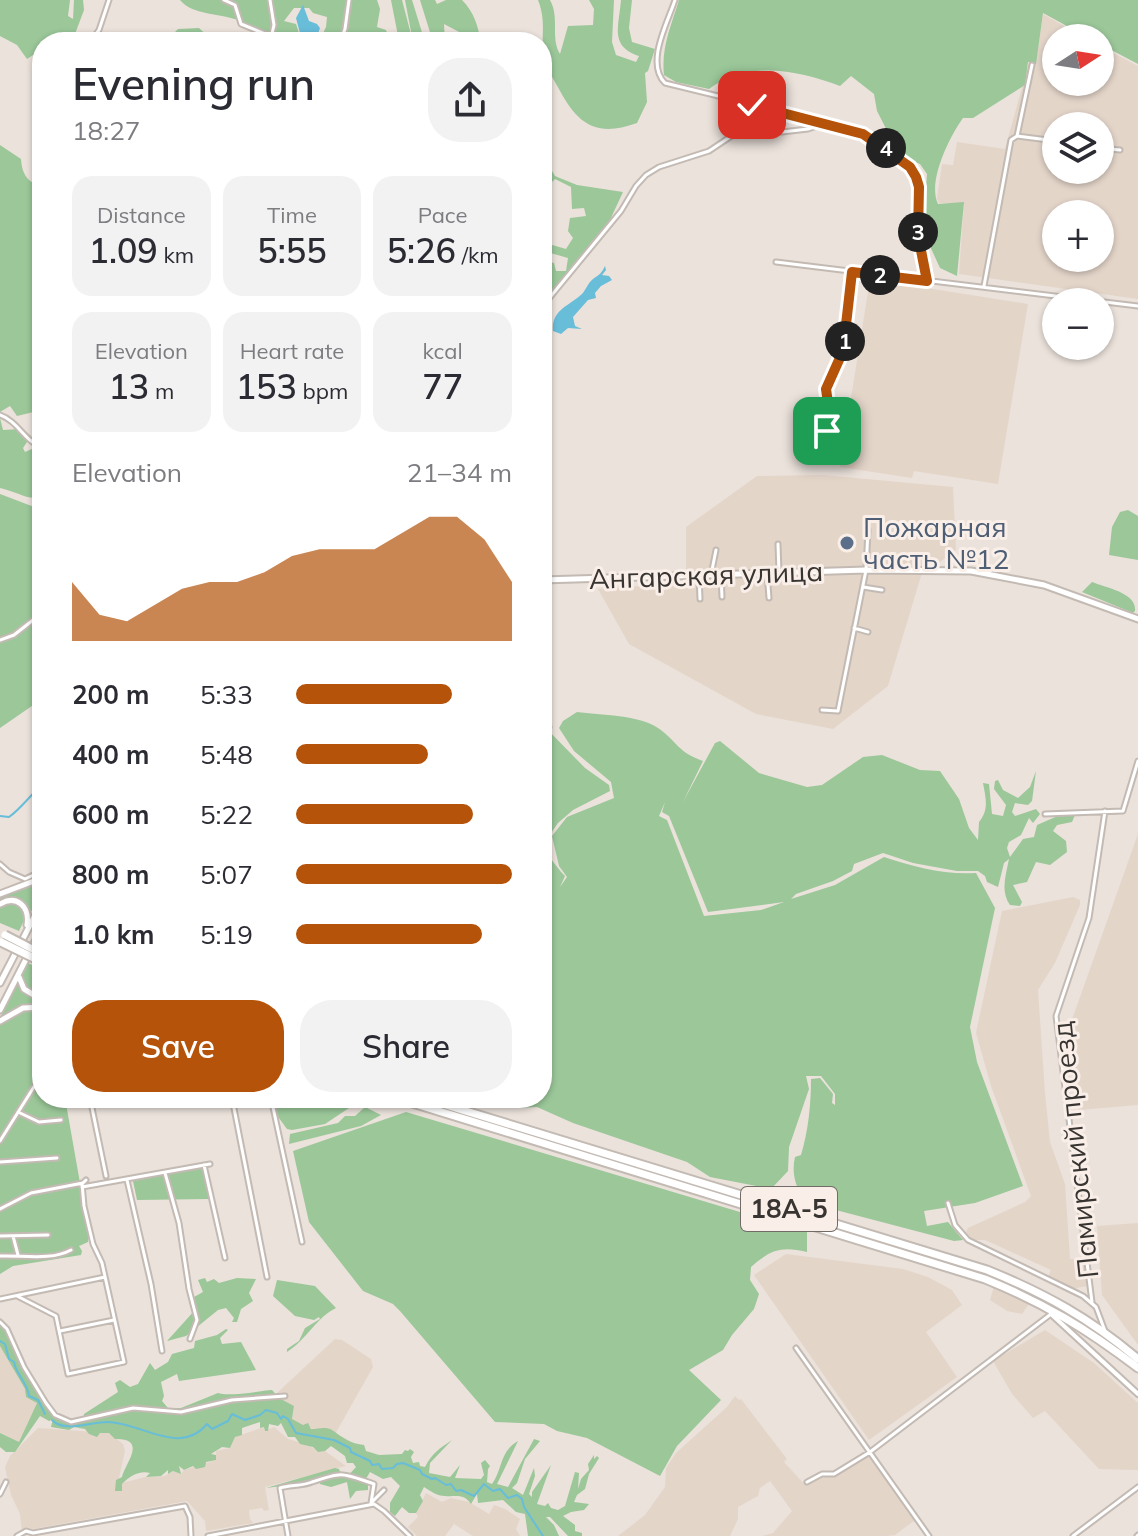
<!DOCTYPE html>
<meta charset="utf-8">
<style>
body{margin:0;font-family:Mulish,sans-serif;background:#f2f2f3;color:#2b2b33;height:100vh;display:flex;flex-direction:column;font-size:30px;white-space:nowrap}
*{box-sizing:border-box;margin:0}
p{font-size:26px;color:#7c7c81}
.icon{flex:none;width:44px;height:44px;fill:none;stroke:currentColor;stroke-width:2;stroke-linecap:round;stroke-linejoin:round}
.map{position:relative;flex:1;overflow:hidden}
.side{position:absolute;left:32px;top:32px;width:520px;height:1076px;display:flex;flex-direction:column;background:#fff;border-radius:32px;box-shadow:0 2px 6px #0004}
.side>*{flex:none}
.needle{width:52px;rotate:78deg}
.tools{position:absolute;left:1042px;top:24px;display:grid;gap:16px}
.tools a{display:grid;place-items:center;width:72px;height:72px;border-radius:50%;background:#fff;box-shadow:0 2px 6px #0004;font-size:40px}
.pin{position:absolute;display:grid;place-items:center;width:68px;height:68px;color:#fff;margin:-34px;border-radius:16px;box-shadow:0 4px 12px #0006}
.km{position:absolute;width:40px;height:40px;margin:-20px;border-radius:50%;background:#222;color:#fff;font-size:22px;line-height:40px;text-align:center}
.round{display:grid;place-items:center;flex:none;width:84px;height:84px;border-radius:32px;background:#f2f2f3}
.head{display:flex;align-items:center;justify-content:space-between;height:136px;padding:0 40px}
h1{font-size:44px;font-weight:600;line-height:60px}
.metrics{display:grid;grid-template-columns:repeat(3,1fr);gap:12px;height:136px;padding:8px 40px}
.metrics div{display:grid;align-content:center;border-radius:20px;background:#f2f2f3;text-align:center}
.metrics b{font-size:34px;font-weight:600}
.metrics small{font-size:22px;font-weight:400}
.metrics p{font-size:22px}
.chart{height:224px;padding:16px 40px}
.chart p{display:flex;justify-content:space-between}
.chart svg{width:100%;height:144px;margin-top:8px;fill:#b45309;opacity:.7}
.primary-button{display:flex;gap:16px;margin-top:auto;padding:16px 40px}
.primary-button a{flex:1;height:92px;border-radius:32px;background:#b45309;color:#fff;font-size:32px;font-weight:600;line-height:92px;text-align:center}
.primary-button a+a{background:#f2f2f3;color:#2b2b33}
ul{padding:0 40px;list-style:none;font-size:26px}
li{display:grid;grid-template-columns:128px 96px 1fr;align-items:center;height:60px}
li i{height:20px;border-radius:10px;background:#b45309}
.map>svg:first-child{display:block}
.built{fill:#e4d5c9;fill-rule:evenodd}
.green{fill:#9bc799;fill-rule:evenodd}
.water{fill:#68bdd9}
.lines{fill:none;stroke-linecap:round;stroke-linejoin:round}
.stream{stroke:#68bdd9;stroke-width:2}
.minor-casing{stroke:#c3bab3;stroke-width:7}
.tertiary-casing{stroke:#c3bab3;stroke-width:8}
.secondary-casing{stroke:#c3bab3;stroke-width:9}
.trunk-casing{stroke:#c3bab3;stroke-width:11}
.minor{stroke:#fff;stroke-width:3}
.tertiary{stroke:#fff;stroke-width:4}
.secondary{stroke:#fff;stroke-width:5}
.trunk{stroke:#fff;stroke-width:7}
.trunk-bridge-casing{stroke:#c3bab3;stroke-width:11;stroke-linecap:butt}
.trunk-bridge{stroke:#fff;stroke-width:7}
.route-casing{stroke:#fff;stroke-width:16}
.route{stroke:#b45309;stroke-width:10}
.service-dot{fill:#5c6f8a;stroke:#f9efe8;stroke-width:3}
.labels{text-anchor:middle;stroke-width:6;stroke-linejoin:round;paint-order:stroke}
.shield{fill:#f9efe8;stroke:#716c68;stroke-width:2}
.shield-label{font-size:26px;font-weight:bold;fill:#373431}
.service-label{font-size:28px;fill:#4e5e75;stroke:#f9efe8;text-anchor:start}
.street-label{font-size:28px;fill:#373431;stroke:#f9efe8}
</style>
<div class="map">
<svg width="1138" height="1536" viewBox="0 0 1138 1536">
<rect width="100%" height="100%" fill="#ebe2db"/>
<path class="built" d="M1043,14L1085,38H1056V82H1100V46L1138,66V299L959,274L964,203H939L937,198L942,164L953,165L957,142L1005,149L1029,62H1036ZM1056,126H1100V170H1056ZM1056,214H1100V258H1056Z
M870,279L1028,304L998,484L914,471L912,478L840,467Z
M823,475L953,487L956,550L921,576L888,686L833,729L756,714L629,644L598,589L686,583V527L757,476Z
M1138,834V1105L1079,1110L1069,1028Z
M1073,897L1080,900V905L1055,963L1038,990L1045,1093L1050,1142L1065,1184L1070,1259H1076V1262L1085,1261L1087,1276L1088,1286L1070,1289L1048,1277L1051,1270L985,1240H972L966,1232L968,1228L1025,1202L1031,1196L991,1086L976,1033L1002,911Z
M1138,1223V1345L1102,1295L1097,1226Z
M786,1254L903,1269L928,1277L952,1290L962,1305L926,1332L957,1377L869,1440L754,1275Z
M994,1286L1031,1301L1022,1314L1007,1311L990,1300Z
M1045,1330L1094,1363L1138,1403V1470L1099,1469L1045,1411L1033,1418L1012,1394L993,1361Z
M335,1339L342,1340L371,1359L373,1367L334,1436L297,1423L292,1420L294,1406L279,1398L277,1393Z
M0,1346L25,1389L37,1403L19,1443L0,1433Z
M735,1396L739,1400L741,1399L787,1459L784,1462L806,1486L822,1478L834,1476L861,1458L871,1455L915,1520L895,1535L886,1536H762L773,1533L792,1511L770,1481L760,1488L758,1496L738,1507V1519L730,1536H618L645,1515L665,1487L666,1468L676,1453L727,1407Z
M264,1427L265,1431L274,1427L288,1439L309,1445L318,1452L325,1451L346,1466L265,1487L269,1510L264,1511L262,1508L249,1510L250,1519L253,1523L206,1531L205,1521L187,1501L22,1531L20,1514L11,1495L5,1467L10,1456L38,1428L109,1433L123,1444L125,1451L116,1491H122V1483L145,1477L165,1476L173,1471L181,1474L184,1470L216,1460V1451L230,1448L235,1437Z
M426,1493L442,1502L451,1498L469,1502L489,1514L494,1505L505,1509L520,1519L516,1529L520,1536H473L454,1524L445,1536H417L408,1527L418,1517L416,1513Z"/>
<path class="green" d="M0,0H70L68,16L73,19L74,0H83L84,10L72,42H61L62,36L59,42H52L55,35L49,42H42V49L27,59L17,45L0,36Z
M180,0H347C347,15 346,29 338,42H319L326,27L327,17L313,13L309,8H294L284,21L296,24L299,33L292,42H273L274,34L264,32L261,40L255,37L257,30C252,27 246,23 240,21C222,13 193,16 180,0Z
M352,0H377L380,9L377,27L386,30L389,39L399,41L391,0H402L413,42L405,0H412L425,42H346Z
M420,0H435L437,4L446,0H462C474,12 478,26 481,42H465L463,34L444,24L445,42H433Z
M538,0H550C560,18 550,38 560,54L568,26L593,25L594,9L589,0H614L612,42L616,55L636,62L639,56C609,46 619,26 621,0H632L629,28L632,42L655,49L648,71L645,73L647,102L637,123C598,137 579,126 560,91C554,80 546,68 544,56C540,37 547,23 538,0Z
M679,0H1138V64L1100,44V38H1089L1043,13L1036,64L1028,62L1025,85L973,118H963C950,136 927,181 938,204L964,202L957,276L940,268L923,231L927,174L920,164L900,156L877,111L874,94L851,76L840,86C797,70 749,60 709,89L676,82L664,75C661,48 671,26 679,0Z
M199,28L213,41L219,42L203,39L192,42H165L178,29Z
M0,145L21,159C22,175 28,182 42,187V410L17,416L10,406L0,412Z
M542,154L555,176L577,185L623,192L609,222L542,305V260L554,263L556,271H566L568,258L547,252L542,257V242L566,249L573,238L568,231L570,218L586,216L584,208L572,209L571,187L555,179L551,183L542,178Z
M0,418L3,430L20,429L31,436L23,448L25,452L34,448L42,455V501C35,496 31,499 24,496C16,493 9,490 0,488Z
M0,494L42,510V699L0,728Z
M1128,510L1138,516V560L1109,555L1112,527L1120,512Z
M1092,582C1107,588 1137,593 1135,611L1133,613L1082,592Z
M577,712C600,715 640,715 658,728C678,742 677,752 703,761L683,802L715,743L720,741L759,773L807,787L822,785L863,757L882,755L920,770L940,771L959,799L969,828L978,840L979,822C989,810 986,799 983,783L989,784L992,814L1003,816L1006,805L994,789L995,781L998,780L1003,790L1018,798L1030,787L1036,771L1032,801L1028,805L1015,803L1012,812L1015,816L1036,809L1040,814L1033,823L1029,818L1021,835L1009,842L1007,848L1010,857L1023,839L1034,837L1037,825L1060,815H1075L1072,822L1057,825L1053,831L1066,841L1067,852L1050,865L1036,862L1027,882L1013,885L1022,902L1020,906L1010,905C1000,891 1006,875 1009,859L1004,863L998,887L987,882L985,876L978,871H957L913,863L883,853L854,864L852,871L833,881L796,894L791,899L835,885L884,857C914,867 944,875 976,873L995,908L970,1027L977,1062L1023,1186L975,1203L924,1211L927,1226L948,1222L963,1240L954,1241L813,1204V1202L807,1203C796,1190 791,1174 795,1157L801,1155C808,1132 811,1106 811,1079L820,1078L833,1094L832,1103L835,1105V1094L821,1076H806L809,1089L789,1147L788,1171L771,1189L710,1177L687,1162L573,1123L537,1107L516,1108L486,1098H542V850C552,858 556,867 565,876L560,887L567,877L559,866L552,836L567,817L614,798L611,782L574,751L559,728L563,721ZM665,802L662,812L669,816L708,912L784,902L761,910L704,916L667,820L659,816Z
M542,724L585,768L609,785L610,791L573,810L558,823L542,846Z
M42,881V893L31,912C26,899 13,894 0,900V896Z
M11,903L19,907L26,916L19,931L0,923V907Z
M28,963L42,970V998L26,988L21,978Z
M17,984L24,992L42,1002V1005L14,1008L0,1018Z
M29,1008L42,1009V1022L38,1021L36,1031H42V1098H65L89,1234L88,1242L79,1246L82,1251L81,1255L13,1266L0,1274V1024L10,1015Z
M278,1098H336L355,1104L325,1124L292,1130L287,1129L276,1114Z
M365,1107L381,1115L361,1126L289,1144L290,1134L338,1123L345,1116H355Z
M406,1112L807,1232V1252C782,1246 771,1249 751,1267L750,1280L759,1294L754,1309L732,1335L723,1350L689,1370L721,1400L677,1446L660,1476L587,1438L557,1431L544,1424L495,1422L400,1311L393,1304L363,1291L309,1222L293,1151Z
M203,1167L209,1199L137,1200L133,1181Z
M205,1278L207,1282L214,1279L219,1283L237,1278L256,1279L249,1293L253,1301L241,1309L237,1322H232L234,1318L226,1308L218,1310L186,1336L167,1341L195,1310L194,1297L203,1292L198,1280Z
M277,1280L315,1286L336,1308C318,1316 306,1340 287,1352V1349L299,1341L305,1328L320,1319L319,1317L314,1320L295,1316L273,1296Z
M0,1324L8,1334L37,1393L52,1413L51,1415L68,1423L83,1421L84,1414L118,1392L115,1383L120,1380L130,1387L138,1384L150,1363L155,1370L168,1362L172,1354L194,1348L195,1341L217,1335L226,1329L228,1330L220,1338L222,1344L241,1342L256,1370L179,1381L177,1374L161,1382L164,1396L162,1401L168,1408H181L218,1393C227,1397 259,1391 272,1390L279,1398L294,1406L292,1419L303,1425L308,1423L311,1429C318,1429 326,1426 332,1430C342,1437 351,1444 364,1445L366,1451L379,1455L402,1454L405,1450L408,1451L410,1449L414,1452L411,1457L413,1463L419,1462L420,1466L425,1467C432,1453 439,1449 452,1440L430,1463L429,1473L450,1477L460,1465L455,1478L481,1479L484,1475L481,1463L485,1460L490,1466L488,1469L487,1482L492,1484C503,1469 499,1452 518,1441L497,1484L508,1487L534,1439L540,1441L525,1459L517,1483L512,1488L523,1495L534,1468L535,1476L529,1494L532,1497V1492L551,1465L537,1504L545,1506L548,1503L551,1508L558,1510L565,1506L575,1472L579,1473L578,1489L581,1479L589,1470L588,1464L594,1455V1459L597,1456L599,1458L589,1474L585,1489L577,1495L574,1502L589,1504L584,1510L571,1512L563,1516L575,1525V1531L582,1533V1536H568L550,1517H546L554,1525L559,1536H528L525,1514L516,1512L503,1500L478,1503L477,1494L471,1504C463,1493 457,1497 445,1496C437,1496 430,1491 424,1487L420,1495L423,1501L416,1513H409L402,1507L395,1516L390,1512V1503L400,1486L391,1477L383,1479L370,1472L364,1482L368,1484V1490L356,1491L350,1499L347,1482L331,1487L320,1484V1479L313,1482L266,1488L335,1468L339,1469L342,1476L346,1478L356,1467L353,1463H347L345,1456L331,1446L325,1451L318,1452L313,1447L300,1444L295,1437H288L281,1423L278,1426L269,1424L268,1431H265L264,1427L260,1428V1422L242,1428V1435L235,1437L230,1448L222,1447L211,1454L216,1455V1460L206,1462L205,1467L196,1469L193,1466L184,1470L179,1466L181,1474L173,1471L168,1474V1470L161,1476L146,1477L150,1473C140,1470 129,1476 122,1484V1491H115L116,1480L122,1477C124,1465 149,1438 115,1439L109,1433H100L97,1437L89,1434L85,1429L74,1427L69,1430L51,1427L53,1419L49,1421L40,1416L15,1452H6L0,1447V1433L19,1442L37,1403L26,1397L25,1389L0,1346Z"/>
<path class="water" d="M303,5L309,21L317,24L320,28L315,42H298L301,37L296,18Z
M605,266L606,270L602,275L609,276L612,280L601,286L595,293L596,298L588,300L573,317L575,326L582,329L568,328L561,334L553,331C551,310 569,306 582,294C585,291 588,283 593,279C600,274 601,274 605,266Z"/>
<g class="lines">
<path class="stream" d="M0,816L9,817C22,808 30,795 42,785
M0,1341L5,1344L9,1359L14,1362C16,1375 28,1383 29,1396L38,1400L45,1414
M52,1420C64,1433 91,1422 107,1422C141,1422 179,1457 207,1424L212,1429L228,1421L232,1414L245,1420L260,1415L266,1410L277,1413L281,1419L283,1416L288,1419L296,1433L334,1440L350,1448L351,1452L370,1461L372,1465L379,1464L382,1469L393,1468L397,1464L403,1463L420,1470L422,1474L432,1479L435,1478L446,1485L451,1484L456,1491L461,1490L474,1496L484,1484L493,1491L500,1489L508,1498L517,1495L522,1499L524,1507L543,1536"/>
<g class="minor-casing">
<path id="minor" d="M224,0L235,5L241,24L270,36
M270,0L274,25L270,42
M675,0C668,22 645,63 665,83L849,128C871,137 905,153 915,175C923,191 918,214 918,231C919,248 924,265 927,281
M90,42L99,30L109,0
M192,42L211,40
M212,42L215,39L232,42
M340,42L345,29L349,0
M1017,136L1032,65
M1100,148L1120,150
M776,262L1138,306
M984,286L1011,140L1017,136L1056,141
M542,307L621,211L636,186L646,175L659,167L709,151L733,135L750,129L782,132L808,129L826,123
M0,415C18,421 25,442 42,447
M816,431L819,421L823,419
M827,431L823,419L824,407L828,403L826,389L843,351L852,272
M778,544L779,573
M767,573L769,598
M721,574L722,597
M699,575L700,599
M711,575L716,550
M863,587L882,590
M854,628L868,632
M0,640L14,635L42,613
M542,705L549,727
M822,710L838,711L866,570L868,530
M1045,814L1123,811L1138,761
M0,864L9,872L25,879L42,871
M90,1098L106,1176
M232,1098L267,1277
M271,1098L302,1242
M18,1112L39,1122L61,1120
M0,1141L42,1074
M0,1162L57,1158
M204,1165L225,1258
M165,1173L179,1223L189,1289L197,1320L190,1339
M127,1180L151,1284L162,1351
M82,1187L210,1164
M948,1203L955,1225L968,1240L1083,1296L1096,1307L1105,1331
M0,1209L31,1193L83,1183L86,1180
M0,1236L48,1235
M13,1236L18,1255
M0,1256C22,1255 51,1261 71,1250
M17,1296L56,1316L68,1374L124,1362L102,1263L93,1244L84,1206L82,1183
M0,1299L105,1277
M1092,1302L1056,1016L1089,918L1105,811
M0,1322L7,1329L24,1367L46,1403L55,1415L71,1422L133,1408L181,1412L232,1400L285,1396
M60,1331L114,1320
M796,1348L929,1536
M807,1482L822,1474H834L870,1452L1051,1314
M0,1494L6,1482
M371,1503L384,1490
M17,1536L26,1531L33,1533L185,1506L190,1517L191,1536
M208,1536L374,1504L384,1511L410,1536
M288,1536L280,1488C290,1485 303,1486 312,1482C344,1471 342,1473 374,1484L371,1503L374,1504
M1073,1536L1138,1487
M1137,1536L1138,1535"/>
</g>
<g class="tertiary-casing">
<path id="tertiary" d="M1051,1314L1138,1394"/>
</g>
<g class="secondary-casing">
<path id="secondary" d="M542,580L866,570L971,571L1044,585L1138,619
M0,894L42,878
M0,904C17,894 30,907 27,925
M19,977L24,989L42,1000
M0,983L42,902
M0,1010L42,928
M0,1021L23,1008L42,1007"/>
</g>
<g class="trunk-casing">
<path id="trunk" d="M396,1098L985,1279C1044,1303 1087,1329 1138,1368
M423,1098L987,1270C1046,1294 1089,1318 1138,1359"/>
</g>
<use href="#minor" class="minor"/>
<use href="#tertiary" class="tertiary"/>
<use href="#secondary" class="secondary"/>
<use href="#trunk" class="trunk"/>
<g class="trunk-bridge-casing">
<path id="trunk-bridge" d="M5,935L42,954
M1,942L42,962"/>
</g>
<use href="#trunk-bridge" class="trunk-bridge"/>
</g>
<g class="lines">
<g class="route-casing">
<path id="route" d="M752,105L863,134L910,167L916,177L919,187L918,235L927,281L852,272L843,351L826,389L828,403L824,407L823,419L827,431"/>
</g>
<use href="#route" class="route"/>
</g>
<circle class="service-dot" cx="847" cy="543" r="8"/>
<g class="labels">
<rect class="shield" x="741" y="1187" width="96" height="44" rx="6"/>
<g class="shield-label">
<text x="789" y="1218">18А-5</text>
</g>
<g class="service-label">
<text x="863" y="537">Пожарная<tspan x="863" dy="32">часть №12</tspan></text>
</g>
<g class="street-label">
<text transform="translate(706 575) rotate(-2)" y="10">Ангарская улица</text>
<text transform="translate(1075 1150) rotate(-96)" y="10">Памирский проезд</text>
</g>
</g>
</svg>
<div class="tools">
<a><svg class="needle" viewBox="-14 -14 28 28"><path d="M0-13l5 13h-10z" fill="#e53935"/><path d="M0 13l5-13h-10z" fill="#7c7c81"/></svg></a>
<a><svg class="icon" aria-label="layers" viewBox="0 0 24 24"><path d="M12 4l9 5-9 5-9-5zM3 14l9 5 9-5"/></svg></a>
<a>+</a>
<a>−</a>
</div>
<div class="pin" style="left:827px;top:431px;background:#1e9e55"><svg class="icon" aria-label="arrive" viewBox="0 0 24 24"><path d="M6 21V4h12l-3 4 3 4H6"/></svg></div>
<div class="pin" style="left:752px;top:105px;background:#d93025"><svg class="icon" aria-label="check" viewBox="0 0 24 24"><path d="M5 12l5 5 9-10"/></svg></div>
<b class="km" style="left:845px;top:341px">1</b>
<b class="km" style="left:880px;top:275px">2</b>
<b class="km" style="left:918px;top:232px">3</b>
<b class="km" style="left:886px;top:148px">4</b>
<section class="side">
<div class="head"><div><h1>Evening run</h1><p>18:27</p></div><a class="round"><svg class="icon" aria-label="share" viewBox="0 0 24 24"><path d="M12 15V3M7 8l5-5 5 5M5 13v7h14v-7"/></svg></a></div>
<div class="metrics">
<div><p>Distance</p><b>1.09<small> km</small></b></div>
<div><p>Time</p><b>5:55</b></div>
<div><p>Pace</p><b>5:26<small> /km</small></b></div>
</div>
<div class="metrics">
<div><p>Elevation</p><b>13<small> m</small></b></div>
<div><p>Heart rate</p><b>153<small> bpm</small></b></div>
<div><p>kcal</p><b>77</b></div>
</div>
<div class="chart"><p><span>Elevation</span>21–34 m</p>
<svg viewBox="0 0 160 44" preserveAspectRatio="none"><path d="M0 44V26L10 36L20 38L30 33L40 28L50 26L60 26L70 23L80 18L90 16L100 16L110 16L120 11L130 6L140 6L150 13L160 26V44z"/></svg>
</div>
<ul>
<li><b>200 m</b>5:33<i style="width:72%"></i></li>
<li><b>400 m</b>5:48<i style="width:61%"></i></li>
<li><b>600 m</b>5:22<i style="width:82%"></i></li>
<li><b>800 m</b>5:07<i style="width:100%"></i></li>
<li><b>1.0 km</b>5:19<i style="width:86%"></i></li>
</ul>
<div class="primary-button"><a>Save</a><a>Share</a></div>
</section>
</div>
